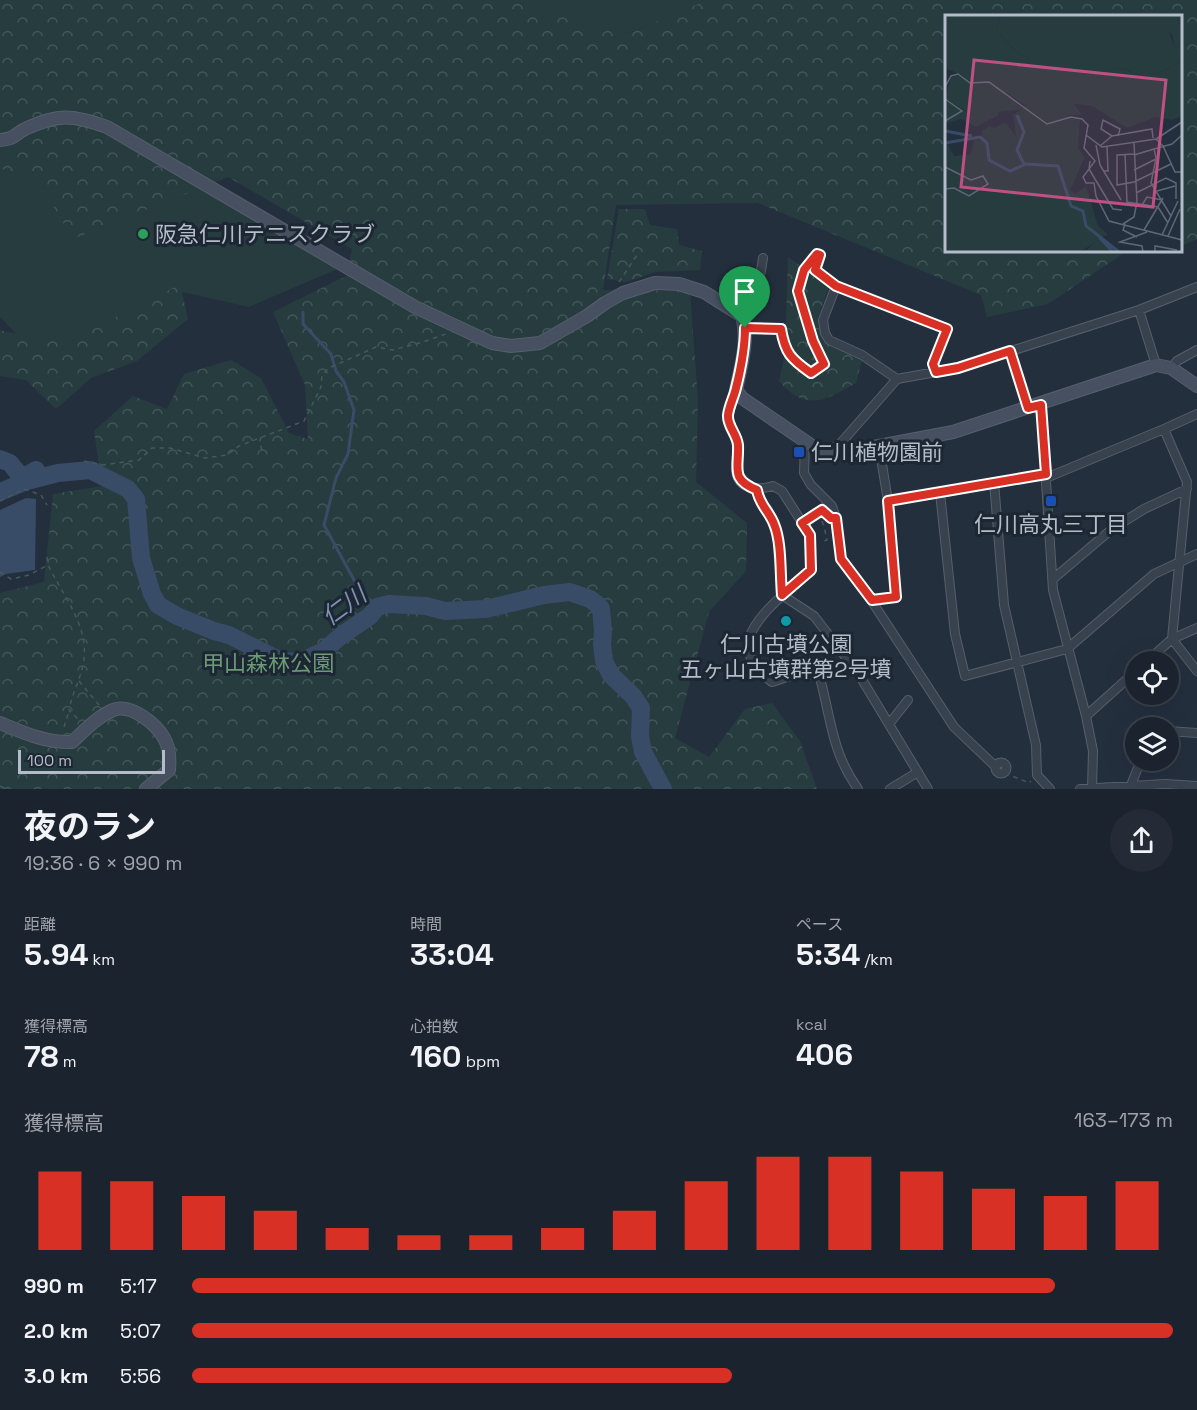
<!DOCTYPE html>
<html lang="ja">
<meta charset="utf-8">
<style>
body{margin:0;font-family:"Space Grotesk","Noto Sans JP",sans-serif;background:#242b36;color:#f1f3f6;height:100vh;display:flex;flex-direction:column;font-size:22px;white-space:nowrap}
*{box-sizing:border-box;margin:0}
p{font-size:20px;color:#a0a4aa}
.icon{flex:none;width:33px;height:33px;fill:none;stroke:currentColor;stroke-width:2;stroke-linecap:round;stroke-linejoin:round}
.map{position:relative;height:789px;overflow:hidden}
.sheet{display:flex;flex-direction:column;background:#1b232e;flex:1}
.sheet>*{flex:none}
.buttons{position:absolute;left:1125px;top:651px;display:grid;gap:12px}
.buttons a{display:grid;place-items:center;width:54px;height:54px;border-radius:50%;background:#1b232e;box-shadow:0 6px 24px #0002,0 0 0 2px #39404a;font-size:30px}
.scale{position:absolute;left:18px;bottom:15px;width:147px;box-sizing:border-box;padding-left:6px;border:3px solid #b4bcc9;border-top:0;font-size:16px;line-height:21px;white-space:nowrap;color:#b4bcc9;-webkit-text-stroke:4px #1d2633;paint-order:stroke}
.pin{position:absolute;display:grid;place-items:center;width:51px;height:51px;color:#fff;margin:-62px -26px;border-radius:50% 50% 50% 0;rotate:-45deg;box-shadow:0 0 6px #0007}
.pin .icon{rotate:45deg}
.round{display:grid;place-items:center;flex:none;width:63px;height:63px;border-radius:32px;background:#242b36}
.head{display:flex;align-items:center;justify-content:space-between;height:102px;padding:0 24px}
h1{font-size:33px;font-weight:700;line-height:45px}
.metrics{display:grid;grid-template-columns:repeat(3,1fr);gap:9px;height:102px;padding:6px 24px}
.metrics div{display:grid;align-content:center}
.metrics b{font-size:30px;font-weight:700}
.metrics small{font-size:16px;font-weight:400}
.metrics p{font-size:16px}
.chart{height:168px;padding:12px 24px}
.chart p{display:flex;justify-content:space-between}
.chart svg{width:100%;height:108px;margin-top:6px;stroke:#d93025;stroke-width:6}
ul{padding:0 24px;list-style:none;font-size:20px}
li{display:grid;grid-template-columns:96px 72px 1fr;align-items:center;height:45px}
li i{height:15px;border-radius:8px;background:#d93025}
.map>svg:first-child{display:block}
.grass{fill:#263c3f}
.forest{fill:url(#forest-crowns)}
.water{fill:#394c67}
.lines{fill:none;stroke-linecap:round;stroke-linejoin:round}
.stream{stroke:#394c67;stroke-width:3}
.river{stroke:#394c67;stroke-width:18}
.street-casing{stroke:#565f6c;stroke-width:10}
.secondary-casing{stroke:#565f6c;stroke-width:14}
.path{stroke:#44595c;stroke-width:1.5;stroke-dasharray:4.5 4.5;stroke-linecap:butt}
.street{stroke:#38414e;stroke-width:8}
.secondary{stroke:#465061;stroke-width:12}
.route-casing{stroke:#fff;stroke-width:12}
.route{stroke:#d93025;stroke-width:8}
.leisure-dot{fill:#2e9e5b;stroke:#1d2633;stroke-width:2}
.transit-dot{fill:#1a4fb4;stroke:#1d2633;stroke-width:2}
.culture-dot{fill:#0f9aa8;stroke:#1d2633;stroke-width:2}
.labels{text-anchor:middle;stroke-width:6;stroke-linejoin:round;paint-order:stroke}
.poi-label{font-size:22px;fill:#b4bcc9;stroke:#1d2633;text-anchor:start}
.park-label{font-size:22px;fill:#6b9a76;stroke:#1d2633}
.water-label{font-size:24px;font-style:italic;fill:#7c92b1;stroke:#1d2633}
.inset-river{fill:none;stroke:#394c67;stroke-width:3}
.inset-road{fill:none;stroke:#5e6776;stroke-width:1.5}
.view{fill:#bd5182;fill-opacity:0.15;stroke:#bd5182;stroke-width:3}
.inset-edge{fill:none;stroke:#b4bcc9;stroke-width:3}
</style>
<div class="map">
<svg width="1197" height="789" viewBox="0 0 1197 789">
<defs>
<pattern id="forest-crowns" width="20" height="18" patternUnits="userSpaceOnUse" patternTransform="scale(1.5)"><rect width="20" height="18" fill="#263c3f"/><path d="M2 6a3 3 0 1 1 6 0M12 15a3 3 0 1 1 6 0" fill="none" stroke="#435659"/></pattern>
</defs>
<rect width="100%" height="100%" fill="#242f3e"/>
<path class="grass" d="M479,0H709L627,34Z
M0,144H127L340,268L249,307L178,291L62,342L23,341L0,317Z"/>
<path class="forest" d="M0,0H509L627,34L708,0H1197V239L1181,246L1180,16H946V250L1127,251L1048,304L987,317L981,295L758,203L616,205L603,290L690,291L698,400L696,482L747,523L746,571L709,612L675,738L709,757L745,709L772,703L800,741L817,789H0V593L44,582L53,494L102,486L94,431L133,396L167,409L184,374L231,360L261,378L289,433L308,439L305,385L273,312L346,276L352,249L228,177L73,239L34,174H9L0,167Z
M619,209H645L650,225L677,229L679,245L702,251L700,270L655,272L626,282L607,279Z
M788,257L829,286L818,318L823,342L862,360L856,383C825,401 806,412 779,381L785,354Z
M180,284L188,319L137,361L91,378L56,409L26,380L0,376V330C16,335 48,340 64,336C105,325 143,304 180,284Z"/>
<path class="water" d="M26,498L36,499L35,570L6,574L0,577V510Z"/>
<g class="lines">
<path class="stream" d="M303,312V324L331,354L336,371L344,382L354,410L348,454L336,478L324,525L360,591L377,607"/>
<path class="river" d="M0,459L10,463L22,478L36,470
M0,492L27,481L58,473L90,470L128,489L136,499L141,558L152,594L158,605L177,616L214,631L229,635L279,660L292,662L304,660L322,652L342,635L370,616L377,607L389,604L426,606L445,611L486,609L544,595L570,592L590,599L598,605L601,609L603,631L602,645L604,661L611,675L633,696L641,708L640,736L643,752L663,789"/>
<g class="street-casing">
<path id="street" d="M1139,310L1197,287
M742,316C758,294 759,284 763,258
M1171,368L1177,361L1197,350
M897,379L862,355L829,340L825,333L823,320L836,286L947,329L933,364L936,372
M736,390C732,402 726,414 730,426C732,432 736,436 737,443C739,452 735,462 736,471C739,491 759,490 773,486L782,491L810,535L811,570C793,587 740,625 749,653C753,666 762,674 772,682C788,677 806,668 820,678C831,719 832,753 858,789
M1041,405L1053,590L1086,716L1093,751L1092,789
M1197,414L1164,429L1187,482L1172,639L1197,671
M805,441L804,473L811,485L832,506L836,518L841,559L845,566L871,600L954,727L996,767
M827,450L839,445L897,379L958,368L1139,310L1156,365
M1046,474L940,493L955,634L965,676L1067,649L1154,574L1197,554
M1046,478L1164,429
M994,482L1004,605L1036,745L1037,775L1050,789
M888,501L940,493
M778,548L782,595L814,616L858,673L928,789
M1053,579L1112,529L1144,509L1187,489
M871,600L896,597L888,501L879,446
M1146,662L1172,639L1197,628
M1086,716L1136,671
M889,724L908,700
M1168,731L1197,733
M995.5 768a5.5 5.5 0 1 1 11 0a5.5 5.5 0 1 1-11 0Z
M1131,785L1141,760
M890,789L918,772
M1080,789L1165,784L1197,786"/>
</g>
<g class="secondary-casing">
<path id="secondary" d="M0,140C15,139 13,135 25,129C59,113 73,115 107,127L415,307L492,343L511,346L540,343L587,316L605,303L623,293L655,283L679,284L704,292L742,316C749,341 741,365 736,390L742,398L821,452H847L953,432L1156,365L1171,368L1197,386
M0,723C24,733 46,743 72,742C85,730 97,717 113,710C131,703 156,724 164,738C170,748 170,759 169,770L146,789"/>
</g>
<path class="path" d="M619,282L637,255
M755,328L781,329C785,354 792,359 811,373L824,364L813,341L798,291L804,270L817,254L820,255L815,270L828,280
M1013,361L1024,396
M261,437L260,441L262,452
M84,461L103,465L139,460L152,448H170L205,458L227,455L239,446L304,421L321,387L322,375L329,368L376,347L393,350L423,342L446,334
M758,497L774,522L778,538
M0,501L24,489L41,495L47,505
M818,513L824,526L827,540L821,542
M810,517L821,510
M47,557L48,564
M0,572L11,579L29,575L48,565C63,596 91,628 83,665C80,680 72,694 69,710L78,719
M79,681L99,705
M64,727L69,711
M1005,773L1029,783L1031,781
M0,786L5,789"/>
<use href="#street" class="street"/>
<use href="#secondary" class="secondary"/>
</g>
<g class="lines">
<g class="route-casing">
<path id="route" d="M817,254L820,255L815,270L836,286L947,329L933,364L936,372L958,368L1010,351L1028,408L1041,405L1046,474L888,501L896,597L872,600L841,559L836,518H831L822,510L802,523L810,535L811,570L782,595C780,574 782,543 774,524C769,511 759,504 757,490C730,479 739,469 738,445C737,434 727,426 728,415C729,406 734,397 736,388C741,368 745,348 745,328L781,329C785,353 791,359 811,373L824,364L813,341L798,291L804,270Z"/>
</g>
<use href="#route" class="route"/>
</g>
<circle class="leisure-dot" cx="143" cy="234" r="6"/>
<g class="transit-dot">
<rect x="793" y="446" width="12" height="12" rx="3"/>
<rect x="1045" y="495" width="12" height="12" rx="3"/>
</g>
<circle class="culture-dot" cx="786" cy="621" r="6"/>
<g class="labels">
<g class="poi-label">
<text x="155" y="242">阪急仁川テニスクラブ</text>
<text x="811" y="460">仁川植物園前</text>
<text x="1051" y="532" text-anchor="middle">仁川高丸三丁目</text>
<text x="786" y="652" text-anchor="middle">仁川古墳公園<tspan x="786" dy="25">五ヶ山古墳群第2号墳</tspan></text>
</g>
<g class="park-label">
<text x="268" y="671">甲山森林公園</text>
</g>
<g class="water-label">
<text transform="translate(344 606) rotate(-36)" y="8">仁川</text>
</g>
</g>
<g transform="translate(945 15)">
<rect width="237" height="237" fill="#242f3e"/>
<path d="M56,0H217L230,32L237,30V43L226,53L199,63L177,53L129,61L119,59L72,38L51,15ZM13,60L47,70L79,94L27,100L0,83L6,63Z" fill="#263c3f"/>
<path d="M0,0H56L51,15L72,38L129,61L177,53L199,63L226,53L237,43V101L227,105L211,102L182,113L147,91L129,89L137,100H121L135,104L133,134L140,142L125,175L130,179L141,171L153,211L163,219L135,237H0V124L9,141L26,139L29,125H37V116L44,111L49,113L60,107L71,121L68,100L81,91L62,78L37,85L19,61L0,53ZM216,0H237V30L230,32L227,19L218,14ZM0,86L26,99L53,94L54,100L31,112L16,104L0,109Z" fill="#263c3f"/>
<path d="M155,224L167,237H140L151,226Z" fill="#263c3f"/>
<path class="inset-river" d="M72,100L79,117L72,135L79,149M0,116L27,121M0,128L35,122L42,128L44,145L65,156L81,149L113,151L126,191L138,196L141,211L174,237M154,222L168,237"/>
<path class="inset-road" d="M0,72L6,61L13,59L25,68L44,67L102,109L126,102L137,104L143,110L139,133L150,146L138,162L141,168H149L151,181L164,206L237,225M0,84L17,96L0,106M141,120L157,132L211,124L218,131L230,157H237M167,121L156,114L158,105L175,114L173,121M211,124L237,107M151,130L155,150L176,185M155,131L167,121L207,114L208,123M180,139L182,187L213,192L223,208M189,139L172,140V170L189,167L226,149M189,140L209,134M145,146L144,154L168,194L177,195M0,152L26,165L38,161L43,169L24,181L9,173L0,174M189,155L211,144M159,156H163L162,132M212,176L230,171M191,178L221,163L231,168V184M197,190L202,182L217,185M226,201L206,168L211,143L209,134L227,129L237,120M178,209L189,202L192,187L189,128M180,209L178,215L192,222M199,215L218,183M217,220L233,186M223,221L235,194M198,237L197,231L175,227L202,217M210,237V231L232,235"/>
<path class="view" d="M29,45L221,65L208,192L16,172Z"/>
<rect width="237" height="237" class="inset-edge"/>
</g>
</svg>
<div class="buttons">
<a><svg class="icon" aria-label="locate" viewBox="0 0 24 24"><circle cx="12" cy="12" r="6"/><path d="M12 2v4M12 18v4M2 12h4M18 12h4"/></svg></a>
<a><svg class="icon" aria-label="layers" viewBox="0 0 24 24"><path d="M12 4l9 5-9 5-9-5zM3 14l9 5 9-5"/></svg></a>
</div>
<div class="scale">100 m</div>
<div class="pin" style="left:745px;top:328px;background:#1e9e55"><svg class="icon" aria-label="arrive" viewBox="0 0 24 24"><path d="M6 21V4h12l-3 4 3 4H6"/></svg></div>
</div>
<section class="sheet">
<div class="head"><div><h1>夜のラン</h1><p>19:36 · 6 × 990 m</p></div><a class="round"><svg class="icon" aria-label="share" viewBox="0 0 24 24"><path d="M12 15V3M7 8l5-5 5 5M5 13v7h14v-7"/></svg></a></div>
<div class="metrics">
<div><p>距離</p><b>5.94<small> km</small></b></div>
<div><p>時間</p><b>33:04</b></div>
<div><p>ペース</p><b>5:34<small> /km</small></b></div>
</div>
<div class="metrics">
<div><p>獲得標高</p><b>78<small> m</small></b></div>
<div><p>心拍数</p><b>160<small> bpm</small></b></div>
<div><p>kcal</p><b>406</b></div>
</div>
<div class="chart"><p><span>獲得標高</span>163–173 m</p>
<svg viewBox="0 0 160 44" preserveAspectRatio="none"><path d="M5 44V12M15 44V16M25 44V22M35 44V28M45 44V35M55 44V38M65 44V38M75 44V35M85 44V28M95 44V16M105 44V6M115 44V6M125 44V12M135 44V19M145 44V22M155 44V16"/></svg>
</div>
<ul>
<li><b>990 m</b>5:17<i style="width:88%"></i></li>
<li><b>2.0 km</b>5:07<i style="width:100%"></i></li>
<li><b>3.0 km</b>5:56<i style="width:55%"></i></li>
</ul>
</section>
